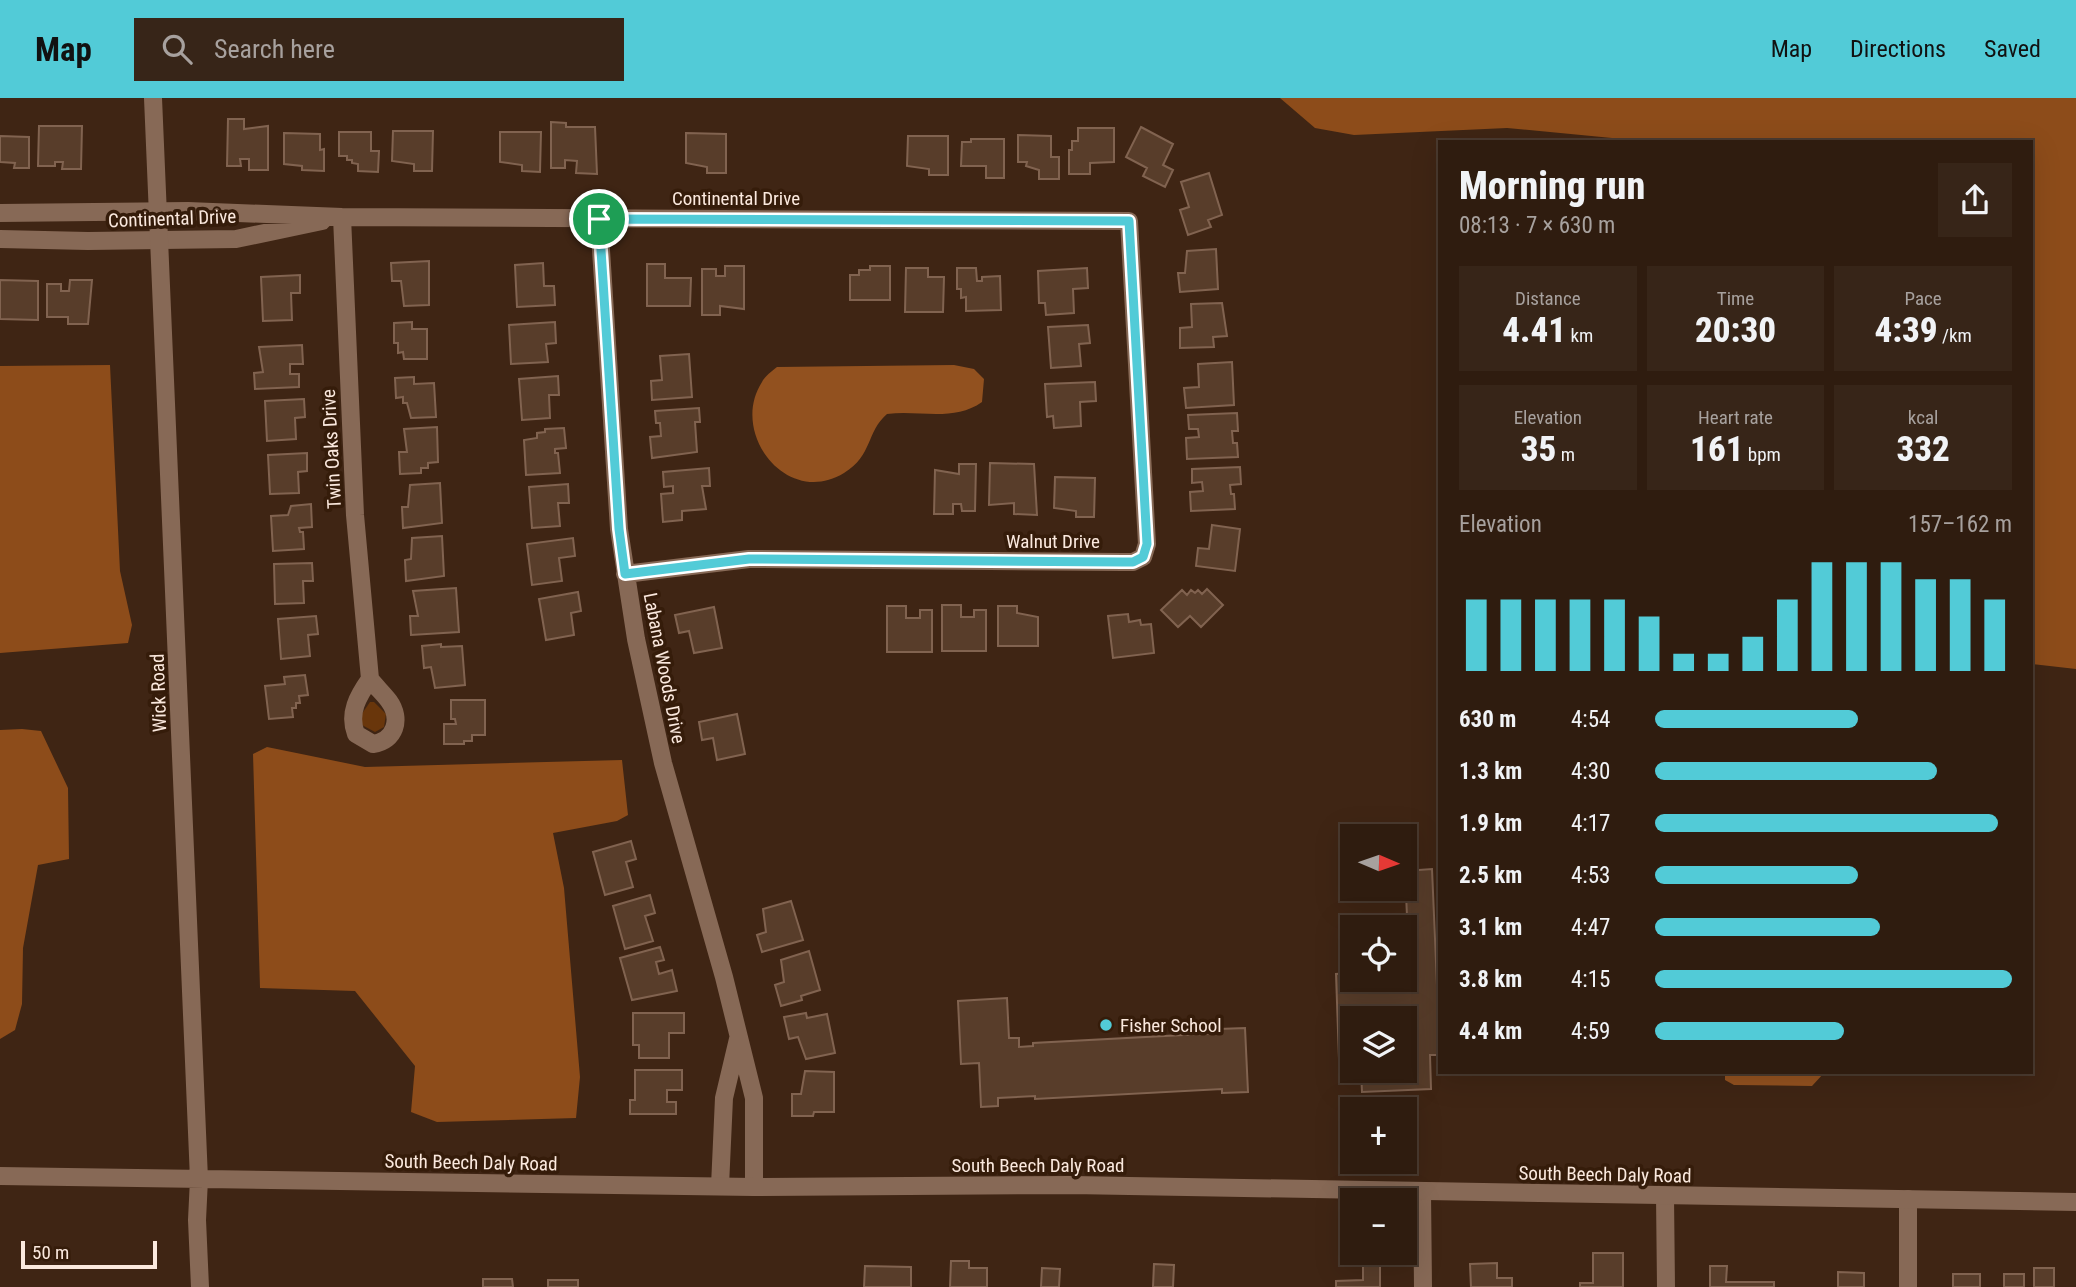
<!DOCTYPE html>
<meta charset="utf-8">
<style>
body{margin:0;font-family:"Roboto Condensed",sans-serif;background:#372518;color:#f1f3f6;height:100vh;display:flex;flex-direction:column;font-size:26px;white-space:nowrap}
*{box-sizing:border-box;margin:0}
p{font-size:23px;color:#a7a19e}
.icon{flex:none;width:38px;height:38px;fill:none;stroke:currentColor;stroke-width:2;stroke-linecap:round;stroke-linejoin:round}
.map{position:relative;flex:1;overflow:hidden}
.sheet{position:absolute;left:1438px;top:42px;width:595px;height:934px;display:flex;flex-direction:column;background:#2f1c0f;border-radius:0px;box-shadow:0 7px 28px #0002,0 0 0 2px #4a3a2f}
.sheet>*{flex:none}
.needle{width:46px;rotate:92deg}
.tools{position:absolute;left:1340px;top:726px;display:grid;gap:14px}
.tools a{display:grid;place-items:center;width:77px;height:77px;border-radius:0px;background:#2f1c0f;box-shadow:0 7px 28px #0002,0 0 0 2px #4a3a2f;font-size:35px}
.scale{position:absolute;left:21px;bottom:18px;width:136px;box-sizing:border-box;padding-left:7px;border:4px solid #fbe9de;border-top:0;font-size:19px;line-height:24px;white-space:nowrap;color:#fbe9de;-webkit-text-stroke:5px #351c0a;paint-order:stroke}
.pin{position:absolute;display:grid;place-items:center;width:60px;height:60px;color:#fff;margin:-30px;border:4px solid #fff;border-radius:50%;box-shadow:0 2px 7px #0007}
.round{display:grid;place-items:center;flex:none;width:74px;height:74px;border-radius:0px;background:#372518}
.summary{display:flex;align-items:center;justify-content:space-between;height:119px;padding:0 21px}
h1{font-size:38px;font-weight:800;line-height:52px}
.metrics{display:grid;grid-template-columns:repeat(3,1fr);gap:10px;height:119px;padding:7px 21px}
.metrics div{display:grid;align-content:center;border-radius:0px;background:#372518;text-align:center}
.metrics b{font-size:35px;font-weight:800}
.metrics small{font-size:19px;font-weight:400}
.metrics p{font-size:19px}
.chart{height:196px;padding:14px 21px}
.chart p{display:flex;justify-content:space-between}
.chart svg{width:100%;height:126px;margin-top:7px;stroke:#52cbd7;stroke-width:6}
ul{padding:0 21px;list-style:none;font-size:23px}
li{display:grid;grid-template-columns:112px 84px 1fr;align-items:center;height:52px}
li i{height:18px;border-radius:9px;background:#52cbd7}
header{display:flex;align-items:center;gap:42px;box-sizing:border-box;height:98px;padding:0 35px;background:#52cbd7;color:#111}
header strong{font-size:33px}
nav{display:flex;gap:38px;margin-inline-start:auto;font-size:24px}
.search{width:490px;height:63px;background:#372518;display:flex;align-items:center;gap:18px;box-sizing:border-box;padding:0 24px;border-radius:0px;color:#a7a19e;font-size:26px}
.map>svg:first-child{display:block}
.green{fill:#69360b}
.forest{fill:#8d4c1a}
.water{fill:#92511f}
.building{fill:#583d2a;stroke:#816350;stroke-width:2}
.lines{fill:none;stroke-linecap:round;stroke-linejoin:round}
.minor{stroke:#876956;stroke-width:18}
.tertiary{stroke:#876956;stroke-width:18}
.route-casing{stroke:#fff;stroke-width:14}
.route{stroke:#52cbd7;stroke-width:9}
.poi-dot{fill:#52cbd7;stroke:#351c0a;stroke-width:2.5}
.labels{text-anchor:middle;stroke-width:7;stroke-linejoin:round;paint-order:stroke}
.street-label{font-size:19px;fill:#fbe9de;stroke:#351c0a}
.poi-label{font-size:19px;fill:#fbe9de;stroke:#351c0a;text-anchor:start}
</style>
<header>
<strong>Map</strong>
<div class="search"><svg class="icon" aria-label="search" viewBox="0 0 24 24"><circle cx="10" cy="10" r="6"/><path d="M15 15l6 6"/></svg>Search here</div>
<nav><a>Map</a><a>Directions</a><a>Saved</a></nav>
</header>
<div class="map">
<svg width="2076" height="1189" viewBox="0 0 2076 1189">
<rect width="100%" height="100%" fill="#3f2514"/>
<path class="green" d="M370,604H374L386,616L384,629L375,634L362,627L361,617Z"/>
<path class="forest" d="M1280,0H2076V571L2032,566V44H1624L1612,40L1507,30L1354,37L1315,30Z
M110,267L120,473L132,527L128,545L0,555V268Z
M22,631L41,633L68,690L69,761L38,767L23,850L22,906L15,932L0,941V632Z
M267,649L365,669L622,662L628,717L617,723L553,735L564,790L580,979L576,1020L437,1024L411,1014L415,968L355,893L260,890L253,656Z"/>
<path class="water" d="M954,267L974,271L984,281L982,304C954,324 920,312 887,316C866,334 873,357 844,375C787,410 729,335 762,284C765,278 772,273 777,269Z
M1725,975H1824L1812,988L1734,987L1725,982Z"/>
<path class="building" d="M228,21H244V31L268,28V72H249V61H240L241,68H227Z
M551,24L566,25V29H595L597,76L576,75L577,63L565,62V70H551Z
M39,28H82L81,71H62L63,64H55V68H38Z
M1141,29L1173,46L1163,67L1173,72L1165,89L1143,78L1147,70L1126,59Z
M1078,30H1114V64L1090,65V76H1069V52H1072V43H1078Z
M393,33H433L432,73H414V66L392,63Z
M339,34H371V53H379L378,74L358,73V66L352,65V62H347V58H339Z
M500,34H541L540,74L522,73V67L500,64Z
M284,35L320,36V52L324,51V73L302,72V68L284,66Z
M686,35L726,36V75H707V69L686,65Z
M1018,37L1051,38V59H1059V81H1039V72L1026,68L1027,64H1018Z
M0,38L29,39V70H14L15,65L0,64Z
M908,38H948V77H929V71L907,68Z
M971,41H1004V80H986V68H961L962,44H971Z
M1209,75L1222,117L1208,122L1211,129L1188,137L1180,112L1189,109L1181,84Z
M1216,151L1218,191L1180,194L1178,175H1185L1187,153Z
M429,163V207L404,208L401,183H392L391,165Z
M543,165L544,188H554L555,207L517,209L515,167Z
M647,166H665V180H691L690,208H647Z
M725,168H744V211L720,208V217H702V171H716V178H725Z
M870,168H890V202H850V177H859V172H870Z
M906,170H928V179H944L943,214H905Z
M957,170H976L977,183H982V179L1000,178L1001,212L966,213V199L961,200V191H957Z
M1087,170L1088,190L1073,191L1074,215L1046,217L1045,205H1039L1038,173Z
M300,177V195H291L292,222L263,223L261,179Z
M0,182L38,183V222L0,221Z
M70,182H92L88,226H68V219H47V186H61V193H69Z
M1222,205L1227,238L1213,239L1214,249L1180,250V230L1192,229L1191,206Z
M412,224V231H427V261H404L403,254L398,255V245H394V225Z
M555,224L556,245L546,246L548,264L511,266L509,227Z
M1088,227L1090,245L1079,246L1081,268L1051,270L1048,229Z
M302,247L303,266H290V276H299V289L255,291L254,275L263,274L259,249Z
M689,256L692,299L652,302L651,283L662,282L660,258Z
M1232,264L1234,307L1186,310L1184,290L1199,289L1198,266Z
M558,278L559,297H549L550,320L522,322L519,281Z
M414,279V286L434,285L436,319L411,320L407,305H403V299L396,300L395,280Z
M1095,284L1096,303L1080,304L1081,328L1054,330L1053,318L1047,319L1045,286Z
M304,301L305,319L295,320L296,341L267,343L265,303Z
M699,310L700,324H695L697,354L652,360L650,339L661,338L660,325H656L655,313Z
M1237,315L1238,333H1232L1233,345H1237L1238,359L1187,361L1186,340L1199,339L1198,331H1189L1188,317Z
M437,329L438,364L428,365V370H421V375L400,376L399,354H407L404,331Z
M564,330L566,350L555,351V355H558L560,375L526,377L524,342L537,340V335L545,334V331Z
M307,355V373L298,374L299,395L270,396L268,357Z
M990,365L1034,366L1037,417L1014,416V405L989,407Z
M959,366H976L975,413H962L961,406H953V416H934L935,372L959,376Z
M1240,369L1241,386L1230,387L1231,396H1234L1235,411L1191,413L1190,394L1203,393L1202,384L1192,385V371Z
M709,370L710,388H702L706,411L682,413V422L663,424L661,396L673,395V388L664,389L663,374Z
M1055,379L1095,380L1094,419H1076V413L1054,410Z
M440,385L442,425L403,430L402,409H408L410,387Z
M568,386L569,405H558L560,428L532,430L529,389Z
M311,406L312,429L299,430L300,434H303L304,451L273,453L271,418L288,417L291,408Z
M1212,427L1240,431L1235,473L1196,468L1198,450L1209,451Z
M442,438L444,478L406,483L405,462L411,461L412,440Z
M573,440L575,458L559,460L562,483L532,487L527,446Z
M312,465L313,483H303L304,505L275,506L274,466Z
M456,490L459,534L411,537L410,518H418L413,493Z
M1207,491L1223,507L1201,529L1190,518L1178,529L1161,512L1182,492L1187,497L1191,492L1195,495L1198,492L1202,496Z
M578,494L581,513L571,515L574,537L546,542L539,501Z
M942,507H961V519H974V512H986V553H942Z
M887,508H906V520H920V512H932V554H887Z
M998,508H1017V515L1038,519V548H998Z
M714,509L722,550L694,555L689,533L679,535L675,517Z
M1128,516L1129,524L1140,522L1141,527L1151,526L1154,555L1113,560L1108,518Z
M316,518L318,536L308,537L310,558L281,561L278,521Z
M441,546V549L462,548L465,587L435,590L431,569L424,570L422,548Z
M305,577L308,597L299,598L300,605H296V610H292L293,619L269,621L265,588L285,586L284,579Z
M451,602H485V637H472V643H464V646H444V626H456L455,621H451Z
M737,616L745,656L717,662L713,640L702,642L699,624Z
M631,743L636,761L626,764L633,789L605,797L593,754Z
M1432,771L1440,957H1430L1431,991L1362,994L1361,973H1405V920H1353V960L1339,961L1336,876L1352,875L1353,857V882H1405V841H1408L1405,773Z
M650,797L655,815L645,818L653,843L625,851L613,808Z
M791,803L803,842L762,854L757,837L766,834L763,811Z
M660,849L664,862L656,864L659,876L672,872L677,893L632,902L620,860Z
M809,853L820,892L801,898L802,902L781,908L775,887L784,884L781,862Z
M1007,900L1009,940H1019V949L1033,948V945L1220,935L1219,931L1245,930L1248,994L1222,995V991L1035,1001V998L998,1000V1008L981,1009L979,965L961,966L958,903Z
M633,915H684V935H669V960H639V947H633Z
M806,915L807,920L827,916L835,955L806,961L798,939L789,941L784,919Z
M635,972H682V992H667V1004H676V1016H630V1002H635Z
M805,973L834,974V1014H814L813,1018H792V996H801Z
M1593,1155H1623V1189H1580V1185H1593Z
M951,1163H969V1170H987V1189H950Z
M1363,1165H1380V1189H1336V1183L1363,1182Z
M1497,1165V1180H1512V1189H1471L1470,1166Z
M1154,1166L1174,1167L1173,1189H1153Z
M865,1168L911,1169V1189H864Z
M1710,1168H1727L1726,1184H1774V1189H1710Z
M1042,1170L1060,1171L1059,1189H1041Z
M2034,1170H2054V1189H2034Z
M1838,1174L1864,1175V1189H1838Z
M1953,1176H1980V1189H1953Z
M2004,1176H2024V1189H2004Z
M483,1181H512L513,1189H483Z
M548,1182H578V1189H548Z"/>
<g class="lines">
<path class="minor" d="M0,115L188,113L342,119L1129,123L1147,446L1143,459L1133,464H1123L749,461L625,476
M342,119L355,417L370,581C358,598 348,615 356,636L373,646C395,643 402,621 389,603C383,595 376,589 370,581
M599,121L619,431L636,541L663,665L724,879L754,1000V1089
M0,141L88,143L236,141L322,123
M720,1088L724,1000L738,941
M1422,1095L1423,1189
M1665,1098L1666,1189
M1908,1101V1189"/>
<path class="tertiary" d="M153,0L199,1081L197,1122L200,1189
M0,1078L754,1089L1072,1087L2076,1104"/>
</g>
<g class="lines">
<g class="route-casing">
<path id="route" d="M599,121L1129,123L1147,446L1143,459L1133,464H1123L749,461L625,476L619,431Z"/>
</g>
<use href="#route" class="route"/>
</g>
<circle class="poi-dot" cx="1106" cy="927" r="7"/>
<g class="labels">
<g class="street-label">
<text x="736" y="107">Continental Drive</text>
<text transform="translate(172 120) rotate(-2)" y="7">Continental Drive</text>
<text transform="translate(331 351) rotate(-93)" y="7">Twin Oaks Drive</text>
<text x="1053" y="450">Walnut Drive</text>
<text transform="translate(665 570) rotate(79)" y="7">Labana Woods Drive</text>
<text transform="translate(158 595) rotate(-92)" y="7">Wick Road</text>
<text transform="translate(471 1064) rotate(1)" y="7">South Beech Daly Road</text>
<text x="1038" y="1074">South Beech Daly Road</text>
<text transform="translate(1605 1076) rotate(1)" y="7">South Beech Daly Road</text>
</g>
<g class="poi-label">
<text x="1120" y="934">Fisher School</text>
</g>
</g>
</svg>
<div class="tools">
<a><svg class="needle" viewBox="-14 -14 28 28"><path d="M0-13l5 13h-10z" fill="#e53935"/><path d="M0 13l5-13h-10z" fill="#a7a19e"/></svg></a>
<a><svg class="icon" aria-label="locate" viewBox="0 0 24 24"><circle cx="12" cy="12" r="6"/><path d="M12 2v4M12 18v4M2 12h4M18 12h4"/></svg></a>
<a><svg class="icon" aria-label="layers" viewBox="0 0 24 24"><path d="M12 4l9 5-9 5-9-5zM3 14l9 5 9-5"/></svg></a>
<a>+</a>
<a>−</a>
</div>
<div class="scale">50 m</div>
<div class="pin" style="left:599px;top:121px;background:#1e9e55"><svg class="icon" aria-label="arrive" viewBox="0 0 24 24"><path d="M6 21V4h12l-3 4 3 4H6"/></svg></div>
<section class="sheet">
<div class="summary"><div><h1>Morning run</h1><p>08:13 · 7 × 630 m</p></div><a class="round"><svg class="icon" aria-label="share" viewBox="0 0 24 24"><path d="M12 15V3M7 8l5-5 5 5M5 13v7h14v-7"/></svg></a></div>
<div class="metrics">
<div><p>Distance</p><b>4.41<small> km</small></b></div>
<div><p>Time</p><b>20:30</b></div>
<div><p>Pace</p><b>4:39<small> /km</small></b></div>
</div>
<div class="metrics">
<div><p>Elevation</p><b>35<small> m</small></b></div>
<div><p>Heart rate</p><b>161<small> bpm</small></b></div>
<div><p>kcal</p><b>332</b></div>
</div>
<div class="chart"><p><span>Elevation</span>157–162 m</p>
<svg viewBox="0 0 160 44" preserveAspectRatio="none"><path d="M5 44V19M15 44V19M25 44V19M35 44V19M45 44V19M55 44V25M65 44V38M75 44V38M85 44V32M95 44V19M105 44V6M115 44V6M125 44V6M135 44V12M145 44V12M155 44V19"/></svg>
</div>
<ul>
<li><b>630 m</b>4:54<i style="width:57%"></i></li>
<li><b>1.3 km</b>4:30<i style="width:79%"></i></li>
<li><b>1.9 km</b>4:17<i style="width:96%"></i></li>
<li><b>2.5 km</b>4:53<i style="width:57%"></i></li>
<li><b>3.1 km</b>4:47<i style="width:63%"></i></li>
<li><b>3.8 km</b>4:15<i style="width:100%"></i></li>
<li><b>4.4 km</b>4:59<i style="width:53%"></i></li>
</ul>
</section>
</div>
